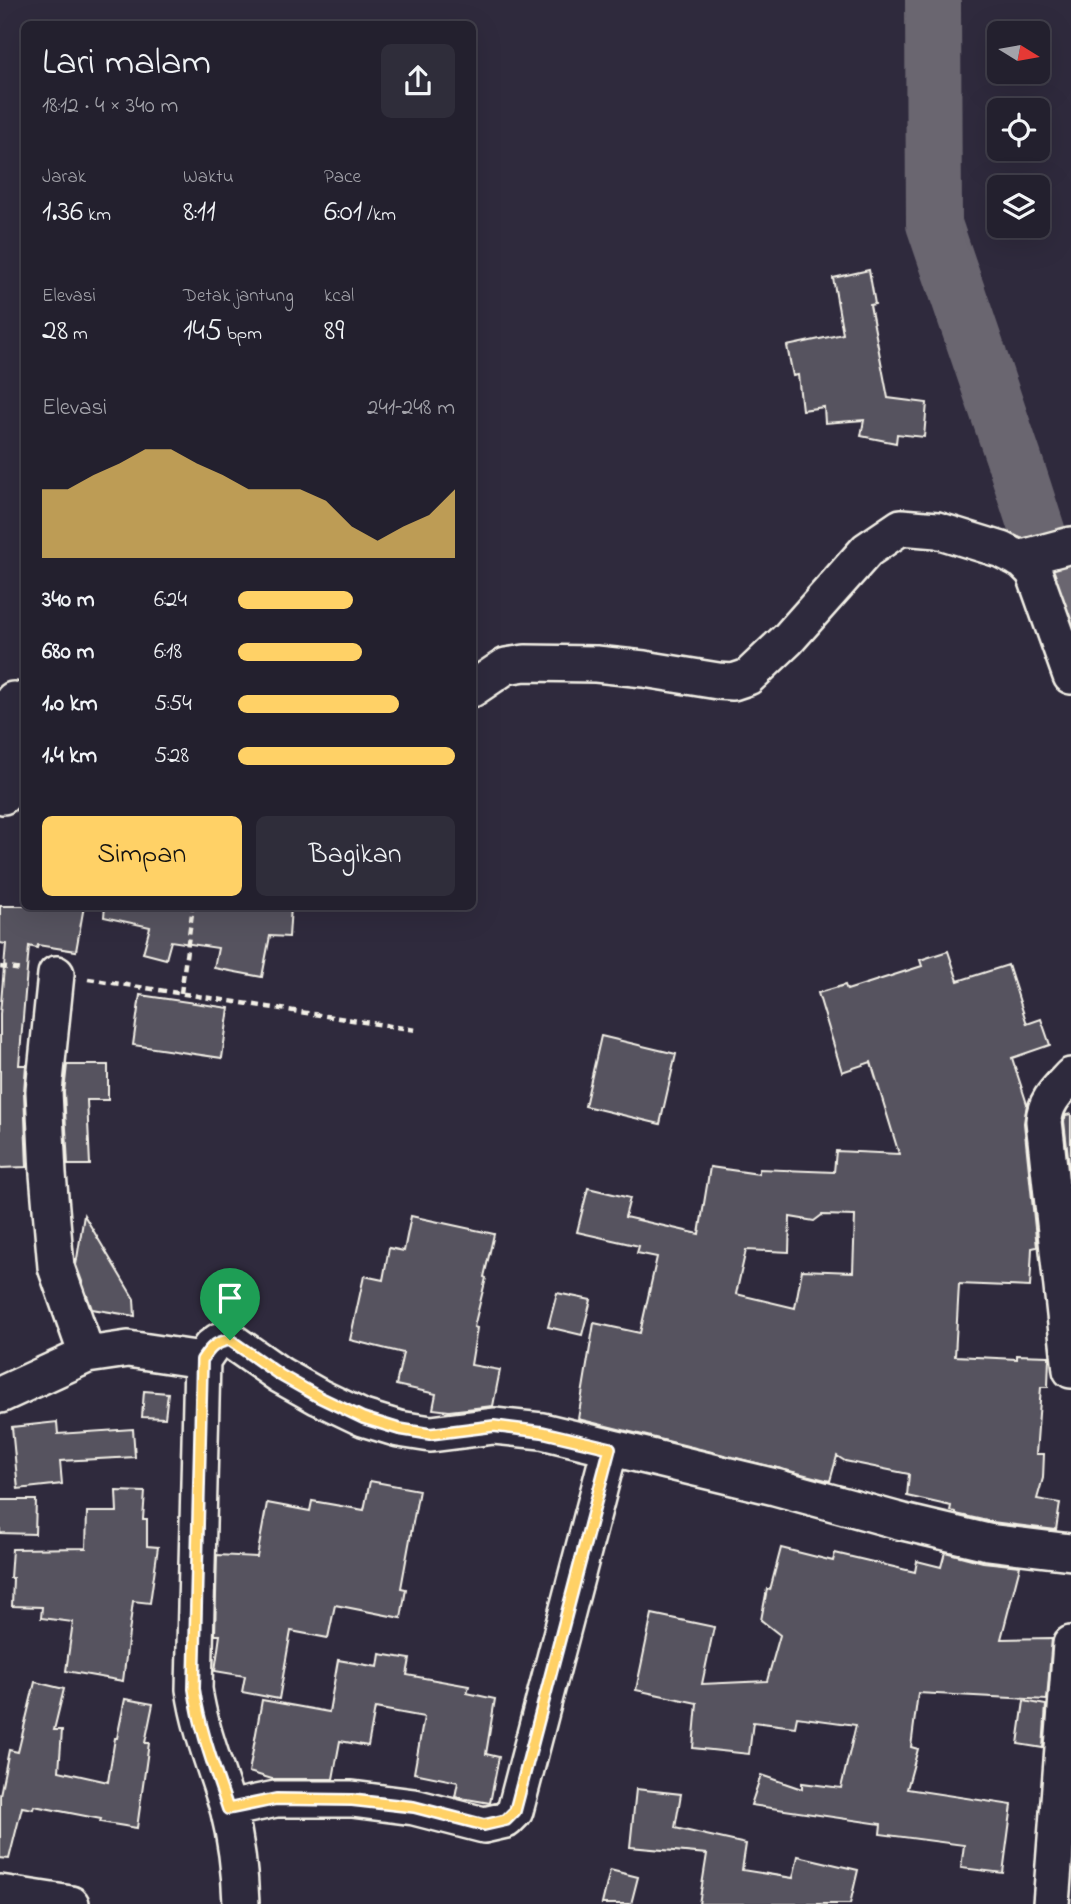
<!DOCTYPE html>
<html lang="id">
<meta charset="utf-8">
<style>
body{margin:0;font-family:"Indie Flower",sans-serif;background:#2f2d3a;color:#f1f3f6;height:100vh;display:flex;flex-direction:column;font-size:26px;white-space:nowrap}
*{box-sizing:border-box;margin:0}
p{font-size:23px;color:#a3a3aa}
.icon{flex:none;width:38px;height:38px;fill:none;stroke:currentColor;stroke-width:2;stroke-linecap:round;stroke-linejoin:round}
.map{position:relative;flex:1;overflow:hidden}
.drawer{position:absolute;left:21px;top:21px;width:455px;height:889px;display:flex;flex-direction:column;background:#23202e;border-radius:10px;box-shadow:0 7px 28px #0002,0 0 0 2px #403e4a}
.drawer>*{flex:none}
.needle{width:46px;rotate:101deg}
.tools{position:absolute;left:987px;top:21px;display:grid;gap:14px}
.tools a{display:grid;place-items:center;width:63px;height:63px;border-radius:10px;background:#23202e;box-shadow:0 7px 28px #0002,0 0 0 2px #403e4a;font-size:35px}
.pin{position:absolute;display:grid;place-items:center;width:60px;height:60px;color:#fff;margin:-72px -30px;border-radius:50% 50% 50% 0;rotate:-45deg;box-shadow:0 0 7px #0007}
.pin .icon{rotate:45deg}
.round{display:grid;place-items:center;flex:none;width:74px;height:74px;border-radius:10px;background:#2f2d3a}
.headline{display:flex;align-items:center;justify-content:space-between;height:119px;padding:0 21px}
h1{font-size:38px;font-weight:600;line-height:52px}
.metrics{display:grid;grid-template-columns:repeat(3,1fr);gap:10px;height:119px;padding:7px 21px}
.metrics div{display:grid;align-content:center}
.metrics b{font-size:30px;font-weight:600}
.metrics small{font-size:19px;font-weight:400}
.metrics p{font-size:19px}
.chart{height:196px;padding:14px 21px}
.chart p{display:flex;justify-content:space-between}
.chart svg{width:100%;height:126px;margin-top:7px;fill:#ffd166;opacity:.7}
.action{display:flex;gap:14px;margin-top:auto;padding:14px 21px}
.action a{flex:1;height:80px;border-radius:10px;background:#ffd166;color:#111;font-size:28px;font-weight:600;line-height:80px;text-align:center}
.action a+a{background:#2f2d3a;color:#f1f3f6}
ul{padding:0 21px;list-style:none;font-size:23px}
li{display:grid;grid-template-columns:112px 84px 1fr;align-items:center;height:52px}
li i{height:18px;border-radius:9px;background:#ffd166}
.map>svg:first-child{display:block}
.lines{fill:none;stroke-linecap:round;stroke-linejoin:round}
.river{stroke:#6a6670;stroke-width:56}
.building{fill:#56525f;stroke:#f4f1e8;stroke-width:2;fill-rule:evenodd}
.street-casing{stroke:#f4f1e8;stroke-width:40}
.path{stroke:#f4f1e8;stroke-width:4.5;stroke-dasharray:7 5;stroke-linecap:butt}
.street{stroke:#2f2a3d;stroke-width:35}
.route-casing{stroke:#fff;stroke-width:14}
.route{stroke:#ffd166;stroke-width:9}
</style>
<div class="map">
<svg width="1071" height="1904" viewBox="0 0 1071 1904">
<rect width="100%" height="100%" fill="#2f2a3d"/>
<filter id="ink" filterUnits="userSpaceOnUse"><feTurbulence type="fractalNoise" baseFrequency=".0143" numOctaves="2"/><feDisplacementMap in="SourceGraphic" scale="14" xChannelSelector="R" yChannelSelector="G"/><feConvolveMatrix kernelMatrix="1 2 1 2 8 2 1 2 1" color-interpolation-filters="sRGB"/></filter>
<g filter="url(#ink)">
<g class="lines">
<path class="river" d="M933,0L934,224L1014,459L1062,608"/>
</g>
<path class="building" d="M869,270L875,304L870,305L888,398L927,403L924,437L897,434L896,443L861,436L864,420L825,423L824,407L802,410L798,375L793,376L787,346L843,334L833,278Z
M0,906H84L76,951L38,945L37,948L29,946L19,1065H26L24,1092L27,1167L0,1168V1014L6,944L0,943Z
M105,906H291L289,937L270,936L262,977L214,968L218,948L171,941L166,959L143,953L150,927L104,917Z
M948,951L958,981L1008,965L1027,1024L1041,1019L1050,1045L1012,1058L1027,1104L1024,1123L1037,1247L1032,1248L1030,1287L959,1284L955,1356L1017,1359V1355L1049,1356L1048,1387H1041L1036,1454H1044L1043,1478L1037,1499L1060,1503L1056,1530L992,1522L956,1514V1512L950,1511L951,1506L907,1496L909,1474L845,1461L837,1456L830,1481L578,1419L594,1323L640,1333L657,1257L637,1253L639,1246L577,1232L588,1188L630,1198L625,1217L699,1234L710,1167L759,1174V1169L834,1172L836,1151L899,1154L871,1062L842,1072L818,993L845,985L847,990L922,966L920,960ZM822,1215L855,1216L853,1272L802,1270L795,1308L736,1294L746,1250L789,1252L790,1217L814,1221Z
M140,995L229,1008L222,1058L133,1045Z
M601,1036L676,1054L660,1124L585,1106Z
M67,1065H108V1100H87L90,1165H68L64,1092Z
M1071,1114V1183L1064,1121L1066,1115Z
M84,1215L134,1299L135,1316L92,1309L76,1265Z
M411,1216L494,1234L484,1277L486,1278L474,1327L477,1328L471,1365L500,1370L493,1406L449,1411L433,1409L436,1394L396,1385L403,1353L350,1340L364,1276L383,1280L389,1248L404,1251Z
M557,1293L591,1300L582,1335L548,1327Z
M144,1391L168,1393L165,1418L142,1417Z
M57,1422L58,1434L133,1429L135,1457L60,1461L62,1484L18,1489L12,1427Z
M370,1481L419,1490L401,1588L406,1589L401,1618L335,1605L328,1638L291,1631L279,1699L242,1692L245,1676L215,1671L220,1635H215L217,1555L257,1557L267,1503L310,1511L312,1501L364,1510Z
M116,1491L145,1492L143,1519H147V1546L158,1547L150,1603L133,1601L123,1681L66,1671L73,1622L41,1618L42,1607L12,1606L13,1578H10L12,1549L86,1548L87,1512H117Z
M0,1500H36L35,1534L0,1533Z
M781,1548L833,1561L835,1553L915,1572L917,1561L941,1567L945,1552L983,1562L1020,1566L1001,1639L1052,1638L1047,1700L918,1693L911,1747L918,1749L907,1789L1012,1805L1003,1873L961,1868L964,1845L880,1834L881,1824L751,1805L761,1775L802,1789V1783L841,1788L856,1725L797,1717L795,1727L753,1722L749,1754L693,1748L697,1703L636,1690L652,1614L714,1627L702,1684L767,1681L780,1635L761,1620L767,1589L770,1590Z
M380,1654L410,1659L407,1675L469,1686L467,1693L495,1699L486,1754L499,1757L490,1803L455,1797L458,1782L414,1773L424,1717L375,1708L368,1746L340,1741L333,1779H272L249,1772L262,1700L329,1712L338,1660L378,1667Z
M35,1682L64,1689L54,1730H62L59,1771L108,1782L115,1738H117L125,1699L153,1704L145,1743H149L137,1828L100,1822L101,1819L34,1806L33,1809L22,1807L9,1859L0,1858V1795L9,1750L18,1752Z
M1024,1701L1046,1705L1043,1748L1018,1744Z
M636,1789L681,1794L675,1828L746,1844L742,1870L793,1878L798,1856L858,1870L850,1904H699L707,1854L630,1847Z
M610,1870L638,1877L631,1904H602Z"/>
<g class="lines">
<g class="street-casing">
<path id="street" d="M1019,559L1071,545
M472,689L506,666L525,663L596,664L644,669L718,681L733,682L748,677L788,639L867,550L901,527L937,530L1002,550L1022,560L1034,572L1071,676
M3,796L13,700
M56,974L44,1091L48,1174L56,1267L87,1355
M1071,1076C1058,1090 1045,1101 1044,1121L1071,1370
M0,1395L87,1355L128,1349L202,1360
M228,1809L276,1799H352L414,1807L484,1825L506,1820L515,1811L610,1448
M0,1893L71,1904
M241,1904C240,1872 236,1839 228,1808C216,1768 200,1731 194,1689L202,1360L211,1347L219,1341L230,1340L280,1375L319,1397L363,1418L399,1429L431,1434L494,1426L542,1431L775,1487L903,1522L988,1542L1071,1552
M1051,1904L1071,1644"/>
</g>
<path class="path" d="M0,967L23,970
M88,979L416,1030
M181,993L193,906"/>
<use href="#street" class="street"/>
</g>
</g>
<g class="lines" filter="url(#ink)">
<g class="route-casing">
<path id="route" d="M230,1340L280,1375L319,1397L363,1418L399,1429L430,1434L494,1426L542,1432L610,1448L515,1811L506,1820L484,1825L414,1807L352,1800L276,1799L228,1809C215,1770 200,1731 194,1689L202,1360C210,1348 215,1342 230,1340Z"/>
</g>
<use href="#route" class="route"/>
</g>
</svg>
<div class="tools">
<a><svg class="needle" viewBox="-14 -14 28 28"><path d="M0-13l5 13h-10z" fill="#e53935"/><path d="M0 13l5-13h-10z" fill="#a3a3aa"/></svg></a>
<a><svg class="icon" aria-label="locate" viewBox="0 0 24 24"><circle cx="12" cy="12" r="6"/><path d="M12 2v4M12 18v4M2 12h4M18 12h4"/></svg></a>
<a><svg class="icon" aria-label="layers" viewBox="0 0 24 24"><path d="M12 4l9 5-9 5-9-5zM3 14l9 5 9-5"/></svg></a>
</div>
<div class="pin" style="left:230px;top:1340px;background:#1e9e55"><svg class="icon" aria-label="arrive" viewBox="0 0 24 24"><path d="M6 21V4h12l-3 4 3 4H6"/></svg></div>
<section class="drawer">
<div class="headline"><div><h1>Lari malam</h1><p>18:12 · 4 × 340 m</p></div><a class="round"><svg class="icon" aria-label="share" viewBox="0 0 24 24"><path d="M12 15V3M7 8l5-5 5 5M5 13v7h14v-7"/></svg></a></div>
<div class="metrics">
<div><p>Jarak</p><b>1.36<small> km</small></b></div>
<div><p>Waktu</p><b>8:11</b></div>
<div><p>Pace</p><b>6:01<small> /km</small></b></div>
</div>
<div class="metrics">
<div><p>Elevasi</p><b>28<small> m</small></b></div>
<div><p>Detak jantung</p><b>145<small> bpm</small></b></div>
<div><p>kcal</p><b>89</b></div>
</div>
<div class="chart"><p><span>Elevasi</span>241–248 m</p>
<svg viewBox="0 0 160 44" preserveAspectRatio="none"><path d="M0 44V20L10 20L20 15L30 11L40 6L50 6L60 11L70 15L80 20L90 20L100 20L110 24L120 33L130 38L140 33L150 29L160 20V44z"/></svg>
</div>
<ul>
<li><b>340 m</b>6:24<i style="width:53%"></i></li>
<li><b>680 m</b>6:18<i style="width:57%"></i></li>
<li><b>1.0 km</b>5:54<i style="width:74%"></i></li>
<li><b>1.4 km</b>5:28<i style="width:100%"></i></li>
</ul>
<div class="action"><a>Simpan</a><a>Bagikan</a></div>
</section>
</div>
